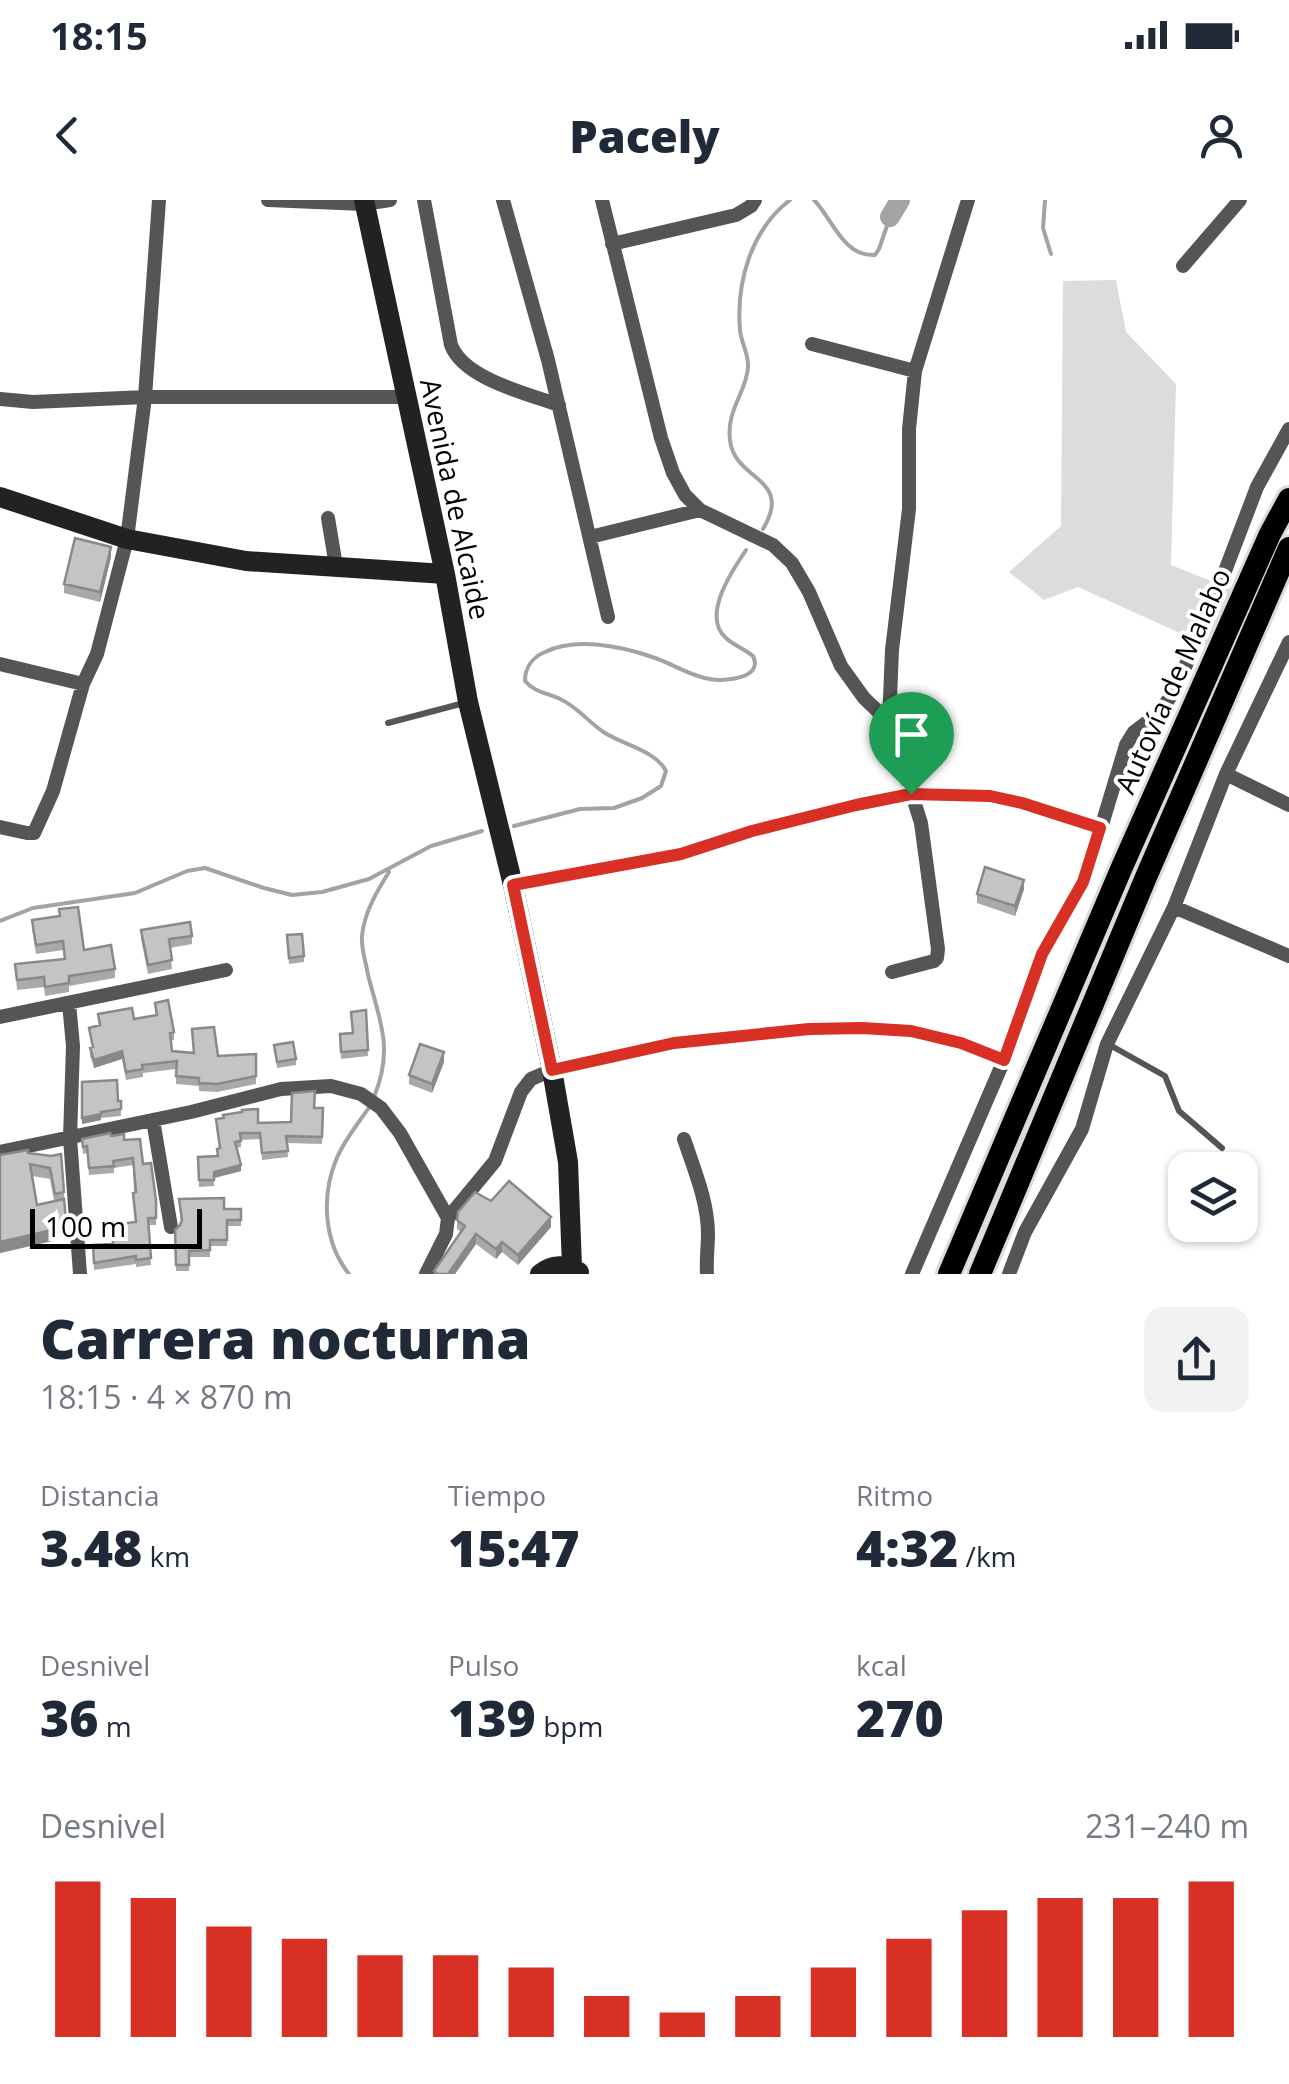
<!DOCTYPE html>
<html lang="es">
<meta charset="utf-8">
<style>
body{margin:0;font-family:"Open Sans",sans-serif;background:#f2f2f3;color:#1f2937;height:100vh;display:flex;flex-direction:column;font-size:38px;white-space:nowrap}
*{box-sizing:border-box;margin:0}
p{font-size:32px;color:#747a83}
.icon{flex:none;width:55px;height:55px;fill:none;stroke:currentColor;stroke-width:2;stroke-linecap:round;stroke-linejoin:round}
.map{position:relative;height:1074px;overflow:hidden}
.sheet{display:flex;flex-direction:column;background:#fff;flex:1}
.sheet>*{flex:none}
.fabs{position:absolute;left:1168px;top:952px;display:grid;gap:20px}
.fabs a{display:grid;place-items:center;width:90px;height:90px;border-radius:20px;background:#fff;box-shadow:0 2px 8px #0004;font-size:50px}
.scale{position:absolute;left:30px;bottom:25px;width:172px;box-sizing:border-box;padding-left:10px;border:5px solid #000;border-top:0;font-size:28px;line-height:35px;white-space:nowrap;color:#000;-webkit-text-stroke:8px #fff;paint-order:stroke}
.pin{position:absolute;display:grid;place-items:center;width:85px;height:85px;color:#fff;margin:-102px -42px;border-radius:50% 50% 50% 0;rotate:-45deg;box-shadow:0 0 10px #0007}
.pin .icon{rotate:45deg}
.round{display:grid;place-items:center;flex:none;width:105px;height:105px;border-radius:20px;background:#f2f2f3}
.head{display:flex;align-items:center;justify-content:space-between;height:170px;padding:0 40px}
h1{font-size:55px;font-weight:800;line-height:75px}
.metrics{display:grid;grid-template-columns:repeat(3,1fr);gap:15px;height:170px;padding:10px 40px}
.metrics div{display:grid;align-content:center}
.metrics b{font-size:50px;font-weight:800}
.metrics small{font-size:28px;font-weight:400}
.metrics p{font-size:28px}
.chart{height:280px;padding:20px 40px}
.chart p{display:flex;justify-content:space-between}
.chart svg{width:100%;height:180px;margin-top:10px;stroke:#d93025;stroke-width:6}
.status{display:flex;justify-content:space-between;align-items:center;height:70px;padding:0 50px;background:#fff;direction:ltr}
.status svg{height:28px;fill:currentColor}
header{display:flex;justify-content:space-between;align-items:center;height:130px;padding:0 40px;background:#fff;font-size:45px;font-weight:800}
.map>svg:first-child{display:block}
.green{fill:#dcdcdc}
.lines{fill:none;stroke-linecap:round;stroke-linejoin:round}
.stream{stroke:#a3a3a3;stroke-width:4}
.river{stroke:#a3a3a3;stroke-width:20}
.primary-casing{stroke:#dbdbdb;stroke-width:28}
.lane{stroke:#555;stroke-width:6}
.street{stroke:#555;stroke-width:14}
.secondary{stroke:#222;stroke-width:20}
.primary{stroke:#000;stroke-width:22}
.wall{fill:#a9a9a9;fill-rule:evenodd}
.shaded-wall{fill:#898989}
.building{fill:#c4c4c4;stroke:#898989;stroke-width:2.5}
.route-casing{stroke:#fff;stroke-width:20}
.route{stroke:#d93025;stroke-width:12}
.labels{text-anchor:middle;stroke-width:8;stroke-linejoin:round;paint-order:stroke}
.street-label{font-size:28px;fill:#000;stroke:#fff}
</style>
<div class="status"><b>18:15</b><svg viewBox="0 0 49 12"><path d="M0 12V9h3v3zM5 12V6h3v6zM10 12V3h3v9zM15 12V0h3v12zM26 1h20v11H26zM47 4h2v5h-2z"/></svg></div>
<header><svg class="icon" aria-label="back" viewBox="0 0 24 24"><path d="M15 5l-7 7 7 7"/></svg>Pacely<svg class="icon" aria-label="person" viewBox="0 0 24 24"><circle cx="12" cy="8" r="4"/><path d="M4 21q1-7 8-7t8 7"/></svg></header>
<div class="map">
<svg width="1289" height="1074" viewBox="0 0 1289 1074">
<rect width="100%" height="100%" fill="#fff"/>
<path class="green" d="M1116,80L1126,132L1176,184L1171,365L1249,396L1222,452L1078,387L1044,400L1009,372L1061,326L1063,81Z"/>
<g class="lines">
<path class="stream" d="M814,0C832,18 843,57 875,55L879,49L890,17
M1045,0L1043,28L1051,54
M763,329C794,277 734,281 730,240C726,210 747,191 748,167C749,154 741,143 740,130C736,82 751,30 790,0
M514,626L580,609L614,608L642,598L661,586L666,571C656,551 624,545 605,533C589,523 578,507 560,499C547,493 534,492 525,481C525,467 533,457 545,452C576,437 621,446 652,457C672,463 689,476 710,479C725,482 764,478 753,456C745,449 733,445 726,438C701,416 732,371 746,350
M0,721L33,708L135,693L187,671L205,668L264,688L292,695L322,692L369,679L431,646L482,631
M374,897C394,848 380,822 368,775C366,762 361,749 362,736C364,713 377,691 389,672
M349,1074C324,1043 321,997 336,960C344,940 358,924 370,906"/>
<path class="river" d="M890,17L900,0"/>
<g class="primary-casing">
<path id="primary" d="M949,1074L1122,667L1270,334L1289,299
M980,1074L1146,677L1289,348"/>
</g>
<path class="lane" d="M388,523L464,503
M1108,844L1165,876L1179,911L1222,948"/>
<path class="street" d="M268,0L364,4L390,0
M424,0L451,145C464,179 526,193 559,205
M503,0L548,160L608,417
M602,0L661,238L673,273L685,295L700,310L773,345L792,363L809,392L841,466L864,498L889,522L921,623L938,749L937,758L934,761L892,772
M612,44L736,15L751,6L755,0
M1183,66L1240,0
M812,144L915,171
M0,199L33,202L145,197H405
M328,318L336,366
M590,337L700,310
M0,464L83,484
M889,522L892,450L909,309V229L915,171L968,0
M1226,574L1289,605
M0,627L27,633H34L53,591L83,484L97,454L127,339L145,197L159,0
M1101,628L1126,545L1134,532L1159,513L1173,493L1206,421L1257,287L1289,229
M513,685L681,654L752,631L856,605L911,594L990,596L1022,603L1101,628L1083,682L1042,754L1004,860L912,1074
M1174,707L1289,756
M69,803L73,846L70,938L80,1074
M0,817L226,770
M153,920L171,1027
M684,939C694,969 708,1002 708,1034C708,1047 706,1060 707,1074
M0,952L191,912L281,889L331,886L361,894L381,908L400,933L448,1018L495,961L521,892L531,879L552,870L674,843L809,829L863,828L911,831L961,843L1004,860
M426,1074L446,1034L448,1018
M1009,1074L1025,1032L1082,929L1107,844L1174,707L1226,574L1289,442"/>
<path class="secondary" d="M364,0L445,374L468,502L513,685L552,870L568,962L572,1067
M0,297L127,339L246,361L445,374
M540,1074C552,1064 566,1064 579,1072"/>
<use href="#primary" class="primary"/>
</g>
<path class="wall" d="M111,357L100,402L64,393V384Z
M1024,689L1015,716L977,703V694Z
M59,709L84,750L115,769V778L69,786V792L45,796L44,787L17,790L15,764L64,759L63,750L36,754L32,729V720L59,716Z
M141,730L192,736V744L170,748L172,769L148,774L141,739Z
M287,735L304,756V762L289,764Z
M155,803L174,832V840H171L172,851L218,856L256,854V884L217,892L199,891V886L176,884V869L143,873V877L126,880L122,859L94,868L90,856V848L92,847L89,828L99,826L98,814L134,819L156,816Z
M366,810L368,856L341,859L340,834L353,833Z
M274,845L296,859V865L277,868Z
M444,862L432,893L409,884V875Z
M118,901H121V916L101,918V920L82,924Z
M314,908H323L322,944L287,943L288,957L262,960L260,939L241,940V947L237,948L241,971L214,978V986L199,987L198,957L217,956V949H220L216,919L258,923L291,922Z
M111,936L124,940L143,964L156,1000V1025H148L151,1065L136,1067V1064L94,1070L93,1045L112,1044L135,1022L133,965L114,968V973L89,975L87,953L83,954L82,939Z
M28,953L51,956L64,992L66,1031L52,1034V1041L0,1053V955ZM32,976L50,979L54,1001L37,1005Z
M179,999L224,1009H241V1026H227V1046H210V1057H189V1071H176L175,1030L180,1025L181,1022Z
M491,1001L551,1027L518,1065L502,1052L496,1059L476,1044L455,1074H434V1071L461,1032L457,1029V1020Z"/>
<path class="shaded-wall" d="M111,347V357L100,402V392Z
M1024,680V689L1015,716V706Z
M122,851V859L94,868V860Z
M444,852V862L432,893V884Z
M101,914V920L82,924V918Z
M241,965V971L214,978V972Z
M551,1017V1027L518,1065V1055Z
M66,1020V1031L52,1034V1041L0,1053V1042L50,1024Z
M476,1034V1044L455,1074H448Z
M502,1042V1052L496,1059V1049Z"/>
<path class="building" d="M75,338L111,347L100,392L64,384Z
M985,667L1024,680L1015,706L977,694Z
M78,707L84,750L111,745L115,769L69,776V783L45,787L44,777L17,780L15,764L65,759L63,741L36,745L32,720L60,716L59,709Z
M190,722L192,736L169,739L172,760L148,765L141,730Z
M302,734L304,756L289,758L287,735Z
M168,800L174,832L170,833L172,851L194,853L192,829L214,827L218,856L256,854V876L217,884L199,883V878L176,876L177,861L142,865L143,869L126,872L122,851L94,860L90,848L93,847L89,828L100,825L98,814L132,808L134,819L157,815L155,803Z
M366,810L368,850L341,852L340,834L353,833L351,812Z
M293,842L296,859L277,862L274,845Z
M420,844L444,852L432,884L409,875Z
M117,880L118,901H121V909L101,912V914L82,918V882Z
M315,891L314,908H323L322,937L286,936L288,951L262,953L260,933H240L241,941L235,942L241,965L214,972V980H199L198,957L218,956L217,949L220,948L216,919L224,918L223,915L242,912V910L258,909V923L291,922L292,893Z
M110,933L111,936L124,934V940L140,939L143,964L151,963L156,1000V1018H148L151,1058L136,1060V1056L94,1063L93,1045L113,1044L111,1025L136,1022L133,993L136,992L133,958L113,961L114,966L89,968L87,946L83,947L82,939Z
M28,950V953L51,956L61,954L64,992L55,994L50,968L30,964L37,1005L64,999L66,1020L50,1024L52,1030L0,1042V955Z
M509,981L551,1017L518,1055L502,1042L496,1049L476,1034L448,1074H438L434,1071L465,1026L457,1020L458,1012L475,992L491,1001Z
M224,998V1009H241V1020H227V1040H210V1050L189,1051V1065H176L175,1030L180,1025L182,1020L179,999Z"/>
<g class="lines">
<g class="route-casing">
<path id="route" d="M911,594L990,596L1022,603L1100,628L1083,682L1042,754L1004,860L961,843L911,831L862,828L809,829L674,843L552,870L513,685L681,654L752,631L856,605Z"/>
</g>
<use href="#route" class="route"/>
</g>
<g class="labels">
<g class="street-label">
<text transform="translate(455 299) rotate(78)" y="10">Avenida de Alcaide</text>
<text transform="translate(1173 481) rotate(-66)" y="10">Autovía de Malabo</text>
</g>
</g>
</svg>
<div class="fabs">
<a><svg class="icon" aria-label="layers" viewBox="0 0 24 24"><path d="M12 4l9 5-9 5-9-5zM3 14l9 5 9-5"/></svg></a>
</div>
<div class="scale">100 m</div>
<div class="pin" style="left:911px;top:594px;background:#1e9e55"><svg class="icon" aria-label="arrive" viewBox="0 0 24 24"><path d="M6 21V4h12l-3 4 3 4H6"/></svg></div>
</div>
<section class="sheet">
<div class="head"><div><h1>Carrera nocturna</h1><p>18:15 · 4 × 870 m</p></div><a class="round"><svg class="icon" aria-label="share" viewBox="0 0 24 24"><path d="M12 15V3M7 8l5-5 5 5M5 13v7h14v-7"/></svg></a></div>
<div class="metrics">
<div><p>Distancia</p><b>3.48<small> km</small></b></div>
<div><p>Tiempo</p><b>15:47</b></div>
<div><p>Ritmo</p><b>4:32<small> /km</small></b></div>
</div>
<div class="metrics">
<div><p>Desnivel</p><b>36<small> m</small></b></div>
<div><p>Pulso</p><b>139<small> bpm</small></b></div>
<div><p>kcal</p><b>270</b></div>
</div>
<div class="chart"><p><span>Desnivel</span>231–240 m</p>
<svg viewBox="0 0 160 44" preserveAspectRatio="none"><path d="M5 44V6M15 44V10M25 44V17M35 44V20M45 44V24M55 44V24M65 44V27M75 44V34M85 44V38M95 44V34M105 44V27M115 44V20M125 44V13M135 44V10M145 44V10M155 44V6"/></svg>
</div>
</section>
